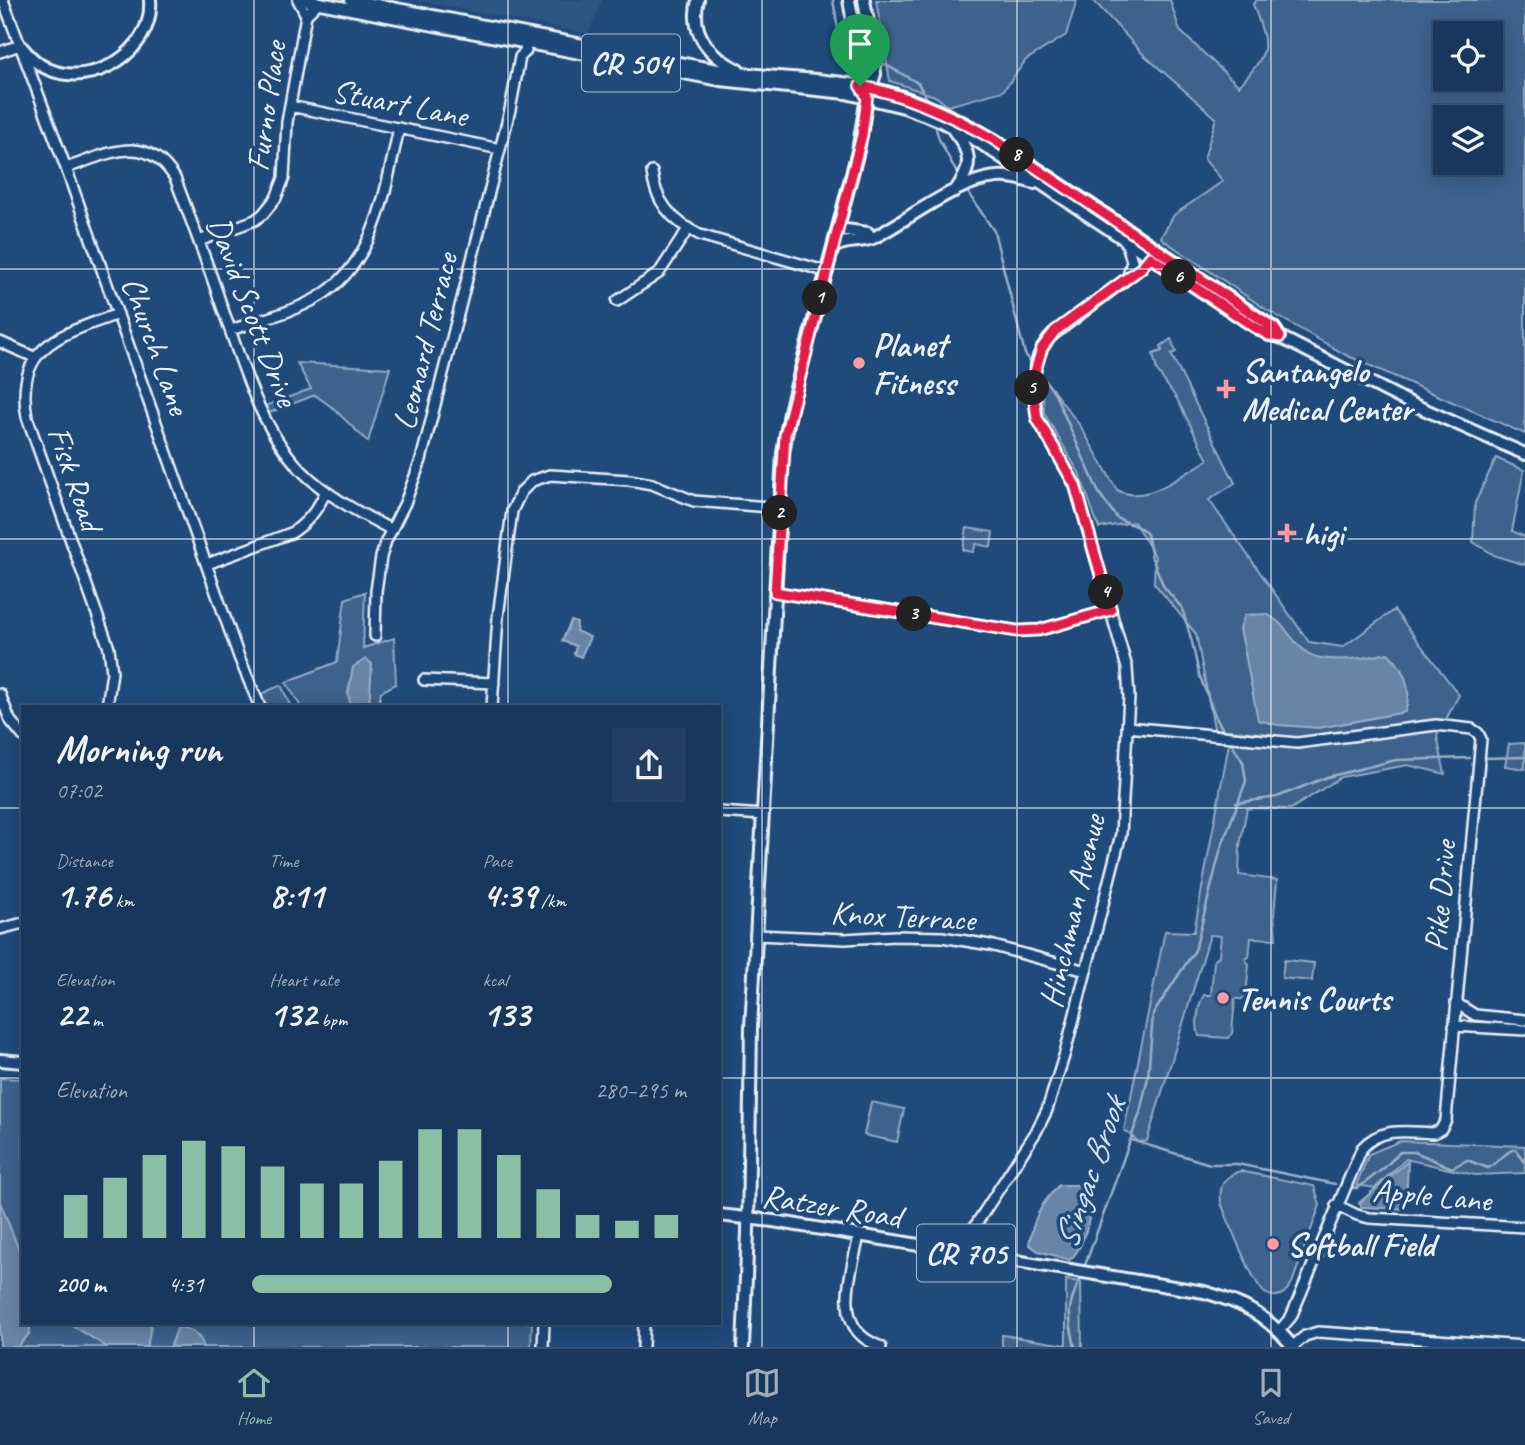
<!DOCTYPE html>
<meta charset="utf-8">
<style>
body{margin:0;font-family:Caveat,sans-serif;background:#203f62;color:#f1f3f6;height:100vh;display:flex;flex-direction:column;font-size:26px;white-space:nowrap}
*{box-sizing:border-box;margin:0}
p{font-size:23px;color:#9eacbb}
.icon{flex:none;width:38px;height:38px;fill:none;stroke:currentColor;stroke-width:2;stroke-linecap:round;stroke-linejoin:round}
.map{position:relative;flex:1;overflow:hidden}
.details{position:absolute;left:21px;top:705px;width:700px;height:620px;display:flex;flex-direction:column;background:#17385c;border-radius:0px;box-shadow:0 4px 18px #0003,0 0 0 2px #365272}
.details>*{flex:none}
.buttons{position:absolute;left:1433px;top:21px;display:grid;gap:14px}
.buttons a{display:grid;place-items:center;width:70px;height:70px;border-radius:0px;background:#17385c;box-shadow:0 4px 18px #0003,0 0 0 2px #365272;font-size:35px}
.pin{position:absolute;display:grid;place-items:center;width:60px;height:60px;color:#fff;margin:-72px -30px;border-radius:50% 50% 50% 0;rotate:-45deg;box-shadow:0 0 7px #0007}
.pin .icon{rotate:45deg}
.km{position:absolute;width:35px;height:35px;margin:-18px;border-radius:50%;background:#222;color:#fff;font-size:19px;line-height:35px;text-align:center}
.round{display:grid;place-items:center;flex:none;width:74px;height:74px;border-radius:0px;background:#203f62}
.head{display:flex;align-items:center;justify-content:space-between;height:119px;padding:0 35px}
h1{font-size:38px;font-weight:700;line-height:52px}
.metrics{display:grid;grid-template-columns:repeat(3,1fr);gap:10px;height:119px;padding:7px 35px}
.metrics div{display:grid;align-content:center}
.metrics b{font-size:35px;font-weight:700}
.metrics small{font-size:19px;font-weight:400}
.metrics p{font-size:19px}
.chart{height:196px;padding:14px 35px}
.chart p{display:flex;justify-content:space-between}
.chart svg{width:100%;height:126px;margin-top:7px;stroke:#8abfa5;stroke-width:6}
ul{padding:0 35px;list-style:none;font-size:23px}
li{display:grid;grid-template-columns:112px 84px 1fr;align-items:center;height:52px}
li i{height:18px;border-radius:9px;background:#8abfa5}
.tab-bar{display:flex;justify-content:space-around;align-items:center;height:98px;border-top:2px solid #365272;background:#17385c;font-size:19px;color:#9eacbb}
.tab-bar a{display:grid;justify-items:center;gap:4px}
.tab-bar .selected{color:#8abfa5}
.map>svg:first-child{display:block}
.built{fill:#2e5683}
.green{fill:#3c628c;stroke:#92aac2;stroke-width:2;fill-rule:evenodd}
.water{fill:#6685a7;stroke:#9ab0c7;stroke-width:2}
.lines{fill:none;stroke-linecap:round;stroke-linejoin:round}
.stream{stroke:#9ab0c7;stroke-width:2.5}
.minor-casing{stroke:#e8f1f8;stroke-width:14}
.major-casing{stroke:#e8f1f8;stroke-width:16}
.minor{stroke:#1f4a7a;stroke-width:9}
.major{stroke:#1f4a7a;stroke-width:10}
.route-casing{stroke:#fff;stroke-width:14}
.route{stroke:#e11d48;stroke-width:9}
.grid{fill:none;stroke:#e8f1f8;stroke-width:2;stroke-opacity:0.55}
.poi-dot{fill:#ff9aa2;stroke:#1f4a7a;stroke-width:2.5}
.labels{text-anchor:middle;stroke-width:7;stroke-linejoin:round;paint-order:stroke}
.shield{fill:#1f4a7a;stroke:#acbfd2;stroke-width:2}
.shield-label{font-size:32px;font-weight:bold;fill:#e8f1f8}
.street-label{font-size:33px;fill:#e8f1f8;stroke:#1f4a7a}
.poi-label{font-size:33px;font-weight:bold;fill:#e8f1f8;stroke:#1f4a7a;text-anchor:start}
.water-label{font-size:35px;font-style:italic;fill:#d4e1ec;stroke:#1f4a7a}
</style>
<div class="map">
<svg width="1525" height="1347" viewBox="0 0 1525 1347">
<rect width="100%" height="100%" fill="#1f4a7a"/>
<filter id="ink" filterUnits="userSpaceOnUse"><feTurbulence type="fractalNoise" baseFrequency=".0143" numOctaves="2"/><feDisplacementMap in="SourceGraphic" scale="14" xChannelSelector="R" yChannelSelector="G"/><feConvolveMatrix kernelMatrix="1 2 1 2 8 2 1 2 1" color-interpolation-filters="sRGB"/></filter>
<g filter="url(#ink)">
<path class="built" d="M415,0H602L588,34Z"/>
<path class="green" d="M876,0H1077L1066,35L1026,60L1003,91L948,106L935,96L890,81Z
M1093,0H1170L1180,31L1239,86C1271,50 1269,49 1253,4L1257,0H1525V434L1346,355L1267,310L1162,239L1161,237L1174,215L1223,181L1204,159L1216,118L1144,55ZM1446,33H1491V79H1446ZM1491,117V163H1446V117Z
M1171,339L1176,352L1171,354L1235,483L1209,500L1309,642L1343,647L1394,610L1459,695L1437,736L1445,774L1408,765L1341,777L1291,809L1247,808L1240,845L1239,875L1277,880L1274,915L1276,939L1251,938L1249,957L1245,959L1249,964L1246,996L1242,999H1235L1232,1033L1228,1038L1199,1036C1195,1025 1198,1004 1204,995H1211L1214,961L1219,956L1221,936L1210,935L1147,1141L1139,1142L1124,1130L1165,931L1194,932L1229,743L1214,728L1196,634L1154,583L1155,556L1134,522L1099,528L1079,473L1044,413L1042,376L1081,427L1117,490C1146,506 1183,474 1208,460L1177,399L1157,371L1153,354L1162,351L1161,346Z
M297,363L390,368L368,442L333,408L315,395L266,414L262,407L311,389Z
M1496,458L1524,470L1512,531L1525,537V565L1496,556L1473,542L1475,503Z
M967,528L993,532L991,547L976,544L973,552L963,550Z
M365,592L363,648L394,638L396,684L381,692L378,707H301L286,682L337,662L345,599Z
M281,685L291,707H264L259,695Z
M1525,743V769L1505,766L1509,744Z
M1284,960L1314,963L1312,981L1282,978Z
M0,1078L23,1079V1323H532L531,1347H0Z
M871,1102L904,1109L897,1142L864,1135Z
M1400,1141L1525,1146V1173L1475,1175L1406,1159L1375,1188L1356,1185L1369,1154Z
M1240,1171L1314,1186L1320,1205L1292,1283C1286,1293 1277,1301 1265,1293C1253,1285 1228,1220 1221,1203C1219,1186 1223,1177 1240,1171Z
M1066,1280L1081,1282L1082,1347H1002V1335L1066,1345Z"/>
<path class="water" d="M1267,614C1288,626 1290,640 1306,652C1324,665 1368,658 1388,653C1405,669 1413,690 1405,712L1319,728L1278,725L1258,720L1240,628L1245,615Z
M571,621L577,623L576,631L590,637L581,657L574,654L576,646L562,641Z
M366,659L372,664L369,707H351L348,694L353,667Z
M1408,1161L1406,1209L1362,1207L1359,1203Z
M1059,1185H1089C1095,1205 1086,1245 1070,1260L1038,1251L1029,1244C1033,1220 1041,1203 1059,1185Z
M0,1202L23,1260V1323H31L29,1334L18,1347H0Z
M68,1323H149L151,1326L147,1347H107Z
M178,1327C191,1328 200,1335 204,1347H170Z"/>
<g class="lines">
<path class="stream" d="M833,0L839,35L846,44
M879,61L918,83L929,102
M934,122L939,139L959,177
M969,194L994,231L1025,354L1033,365
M1037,370L1054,392L1099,493L1117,518L1142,529L1147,534L1152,558L1164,587L1182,608L1192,642L1199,674L1216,718L1224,731
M1485,758L1525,757
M1236,803L1277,797L1327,777L1396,760L1470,758
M1131,1140L1210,1164H1237L1335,1184
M1353,1188H1358L1384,1168L1400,1152H1415L1452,1168L1467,1160L1488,1168C1498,1164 1505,1151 1515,1149L1525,1162
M1084,1268L1140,1113L1148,1077L1153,1014L1195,950L1221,848L1246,781L1243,762L1231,743
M1075,1347C1067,1311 1067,1308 1082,1274"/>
<g class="minor-casing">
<path id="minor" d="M3,0L66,168L239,657L260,707
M298,0L306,15
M0,52L20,45
M290,106L500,149
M66,168C108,154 146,131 175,178C191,220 207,262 221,304C242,362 258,426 302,471C328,497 360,513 392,530
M652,172C655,202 673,222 700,235L828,272
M199,241L255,220L263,214L276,198L284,178L287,122L306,15L318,3
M1126,241L1132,261L1128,276
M617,301L659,273L688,229
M231,330C259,320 291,313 317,298C377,263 385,190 399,128
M0,342L36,358
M207,564L291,533C308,523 318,509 326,491
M775,592L1017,631L1039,630L1111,610
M375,636L376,591L381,557L386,541L405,503L421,460L510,110L520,57L526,51L524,43
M424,680L494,683
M0,694L10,720L23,736
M107,707L112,672L109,648L27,417C14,345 63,334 118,314
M492,707L498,617L512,511L521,492L532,481L550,475L629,480L652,484L694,501L780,508
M1127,727L1297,743L1436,725L1472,729L1478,733L1481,739L1446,1120L1441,1129L1434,1133C1407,1132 1382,1126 1362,1148L1291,1317L1279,1331
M719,812L763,815
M0,929L23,923
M756,935L845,939L895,936L942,937L990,945L1086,971
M1456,1003L1475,1015L1525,1020
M1454,1026L1525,1030
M1336,1205L1357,1215L1369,1218L1525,1227
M859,1235C854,1264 835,1312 862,1336C867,1341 874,1344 881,1347
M958,1252L1036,1132L1047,1110L1065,1053L1121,834L1129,697L1127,668L1075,485L1037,418L1032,382L1038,356L1048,339L1141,268L1152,251
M543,1347L544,1323
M643,1347L644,1323
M1292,1347L1305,1336L1318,1332L1525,1346"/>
</g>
<g class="major-casing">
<path id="major" d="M304,0L720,80L846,93L904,107L939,120L976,140L1248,322L1269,335L1280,337
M351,0C473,24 595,48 718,70C761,78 806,77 850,84C902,92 948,113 993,139L1274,328L1280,337L1410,403L1525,454
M698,0C689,34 710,56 738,70
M849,0L859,55L861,86L863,90
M20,45C28,55 36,64 48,69C93,89 154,51 150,0
M954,131C973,154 972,168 955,191
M838,229L868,233
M834,247C847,238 862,244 875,237C909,219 958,180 997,177C1010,176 1022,179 1034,183
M0,1060L23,1062
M719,1215L773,1221L1204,1292C1243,1303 1267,1315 1293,1347
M743,1347L748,1231L751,1028L783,453L791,407L858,151L867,97L875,74L873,47L864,0"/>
</g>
<use href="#minor" class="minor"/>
<use href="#major" class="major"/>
</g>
</g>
<g class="lines" filter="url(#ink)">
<g class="route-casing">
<path id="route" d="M860,86C908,95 951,115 993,139L1274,328L1280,337L1269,335L1253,326L1150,257L1141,268L1055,331L1042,348L1032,382L1037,418L1075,485L1111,610L1039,630L1017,631L775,592L785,435L862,135L867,97Z"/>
</g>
<use href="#route" class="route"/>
</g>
<path class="grid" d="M254,0V707M508,0V707M762,0V1347M1017,0V1347M1271,0V1347M0,269H1525M0,539H1525M0,808H23M719,808H1525M0,1078H23M719,1078H1525M254,1323V1347M508,1323V1347"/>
<g class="poi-dot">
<circle cx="859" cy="363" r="7"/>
<path d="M1222.5 378.5h7v7h7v7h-7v7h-7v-7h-7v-7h7z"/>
<path d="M1283.5 522.5h7v7h7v7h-7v7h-7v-7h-7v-7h7z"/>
<circle cx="1223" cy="998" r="7"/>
<circle cx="1273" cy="1244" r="7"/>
</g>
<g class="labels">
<g class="shield">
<rect x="582" y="34.5" width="98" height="57" rx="5"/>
<rect x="917" y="1224.5" width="98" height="57" rx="5"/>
</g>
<g class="shield-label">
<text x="631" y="74">CR 504</text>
<text x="966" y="1264">CR 705</text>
</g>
<g class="street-label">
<text transform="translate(400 102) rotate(11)" y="12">Stuart Lane</text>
<text transform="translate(265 106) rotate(-82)" y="12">Furno Place</text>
<text transform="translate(254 311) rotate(69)" y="12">David Scott Drive</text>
<text transform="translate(424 341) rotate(-76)" y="12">Leonard Terrace</text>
<text transform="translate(157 345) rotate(70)" y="12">Church Lane</text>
<text transform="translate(76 478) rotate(71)" y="12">Fisk Road</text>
<text transform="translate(1439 896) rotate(-85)" y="12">Pike Drive</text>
<text transform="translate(1071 911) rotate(-77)" y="12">Hinchman Avenue</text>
<text transform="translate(903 915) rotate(3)" y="12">Knox Terrace</text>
<text transform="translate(1432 1194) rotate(5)" y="12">Apple Lane</text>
<text transform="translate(832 1205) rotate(9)" y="12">Ratzer Road</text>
</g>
<g class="poi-label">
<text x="873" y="356">Planet<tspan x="873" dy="38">Fitness</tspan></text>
<text x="1242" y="382">Santangelo<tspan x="1242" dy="38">Medical Center</tspan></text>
<text x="1303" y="545">higi</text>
<text x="1237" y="1010">Tennis Courts</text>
<text x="1287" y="1256">Softball Field</text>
</g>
<g class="water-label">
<text transform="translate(1089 1173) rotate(-71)" y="12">Singac Brook</text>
</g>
</g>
</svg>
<div class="buttons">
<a><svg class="icon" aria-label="locate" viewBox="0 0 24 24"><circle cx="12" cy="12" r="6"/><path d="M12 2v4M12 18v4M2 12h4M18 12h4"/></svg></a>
<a><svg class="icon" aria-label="layers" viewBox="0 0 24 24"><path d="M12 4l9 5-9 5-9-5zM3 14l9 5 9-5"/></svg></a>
</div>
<div class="pin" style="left:860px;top:86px;background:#1e9e55"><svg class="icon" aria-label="arrive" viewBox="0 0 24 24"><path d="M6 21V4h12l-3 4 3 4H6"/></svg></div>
<b class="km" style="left:820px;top:298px">1</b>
<b class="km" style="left:780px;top:513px">2</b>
<b class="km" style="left:914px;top:614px">3</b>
<b class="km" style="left:1106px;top:592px">4</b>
<b class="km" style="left:1032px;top:388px">5</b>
<b class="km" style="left:1179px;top:277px">6</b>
<b class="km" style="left:1017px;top:155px">8</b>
<section class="details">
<div class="head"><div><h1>Morning run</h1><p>07:02</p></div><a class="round"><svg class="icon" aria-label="share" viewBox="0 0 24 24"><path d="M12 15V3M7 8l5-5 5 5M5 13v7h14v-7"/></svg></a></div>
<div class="metrics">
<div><p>Distance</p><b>1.76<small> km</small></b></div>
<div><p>Time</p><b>8:11</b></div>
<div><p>Pace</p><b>4:39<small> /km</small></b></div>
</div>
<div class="metrics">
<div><p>Elevation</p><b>22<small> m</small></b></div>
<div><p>Heart rate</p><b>132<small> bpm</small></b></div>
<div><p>kcal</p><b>133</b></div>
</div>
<div class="chart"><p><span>Elevation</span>280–295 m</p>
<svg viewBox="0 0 160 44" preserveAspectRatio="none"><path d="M5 44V29M15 44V23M25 44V15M35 44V10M45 44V12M55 44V19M65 44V25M75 44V25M85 44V17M95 44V6M105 44V6M115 44V15M125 44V27M135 44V36M145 44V38M155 44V36"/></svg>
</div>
<ul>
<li><b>200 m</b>4:31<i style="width:83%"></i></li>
</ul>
</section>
</div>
<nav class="tab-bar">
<a class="selected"><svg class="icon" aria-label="home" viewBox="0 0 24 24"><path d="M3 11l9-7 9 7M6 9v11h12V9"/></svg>Home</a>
<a><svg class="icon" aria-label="map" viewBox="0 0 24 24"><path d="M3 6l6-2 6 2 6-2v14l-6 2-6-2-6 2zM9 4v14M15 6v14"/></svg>Map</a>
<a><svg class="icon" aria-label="saved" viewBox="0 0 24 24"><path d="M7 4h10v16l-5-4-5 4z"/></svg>Saved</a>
</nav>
